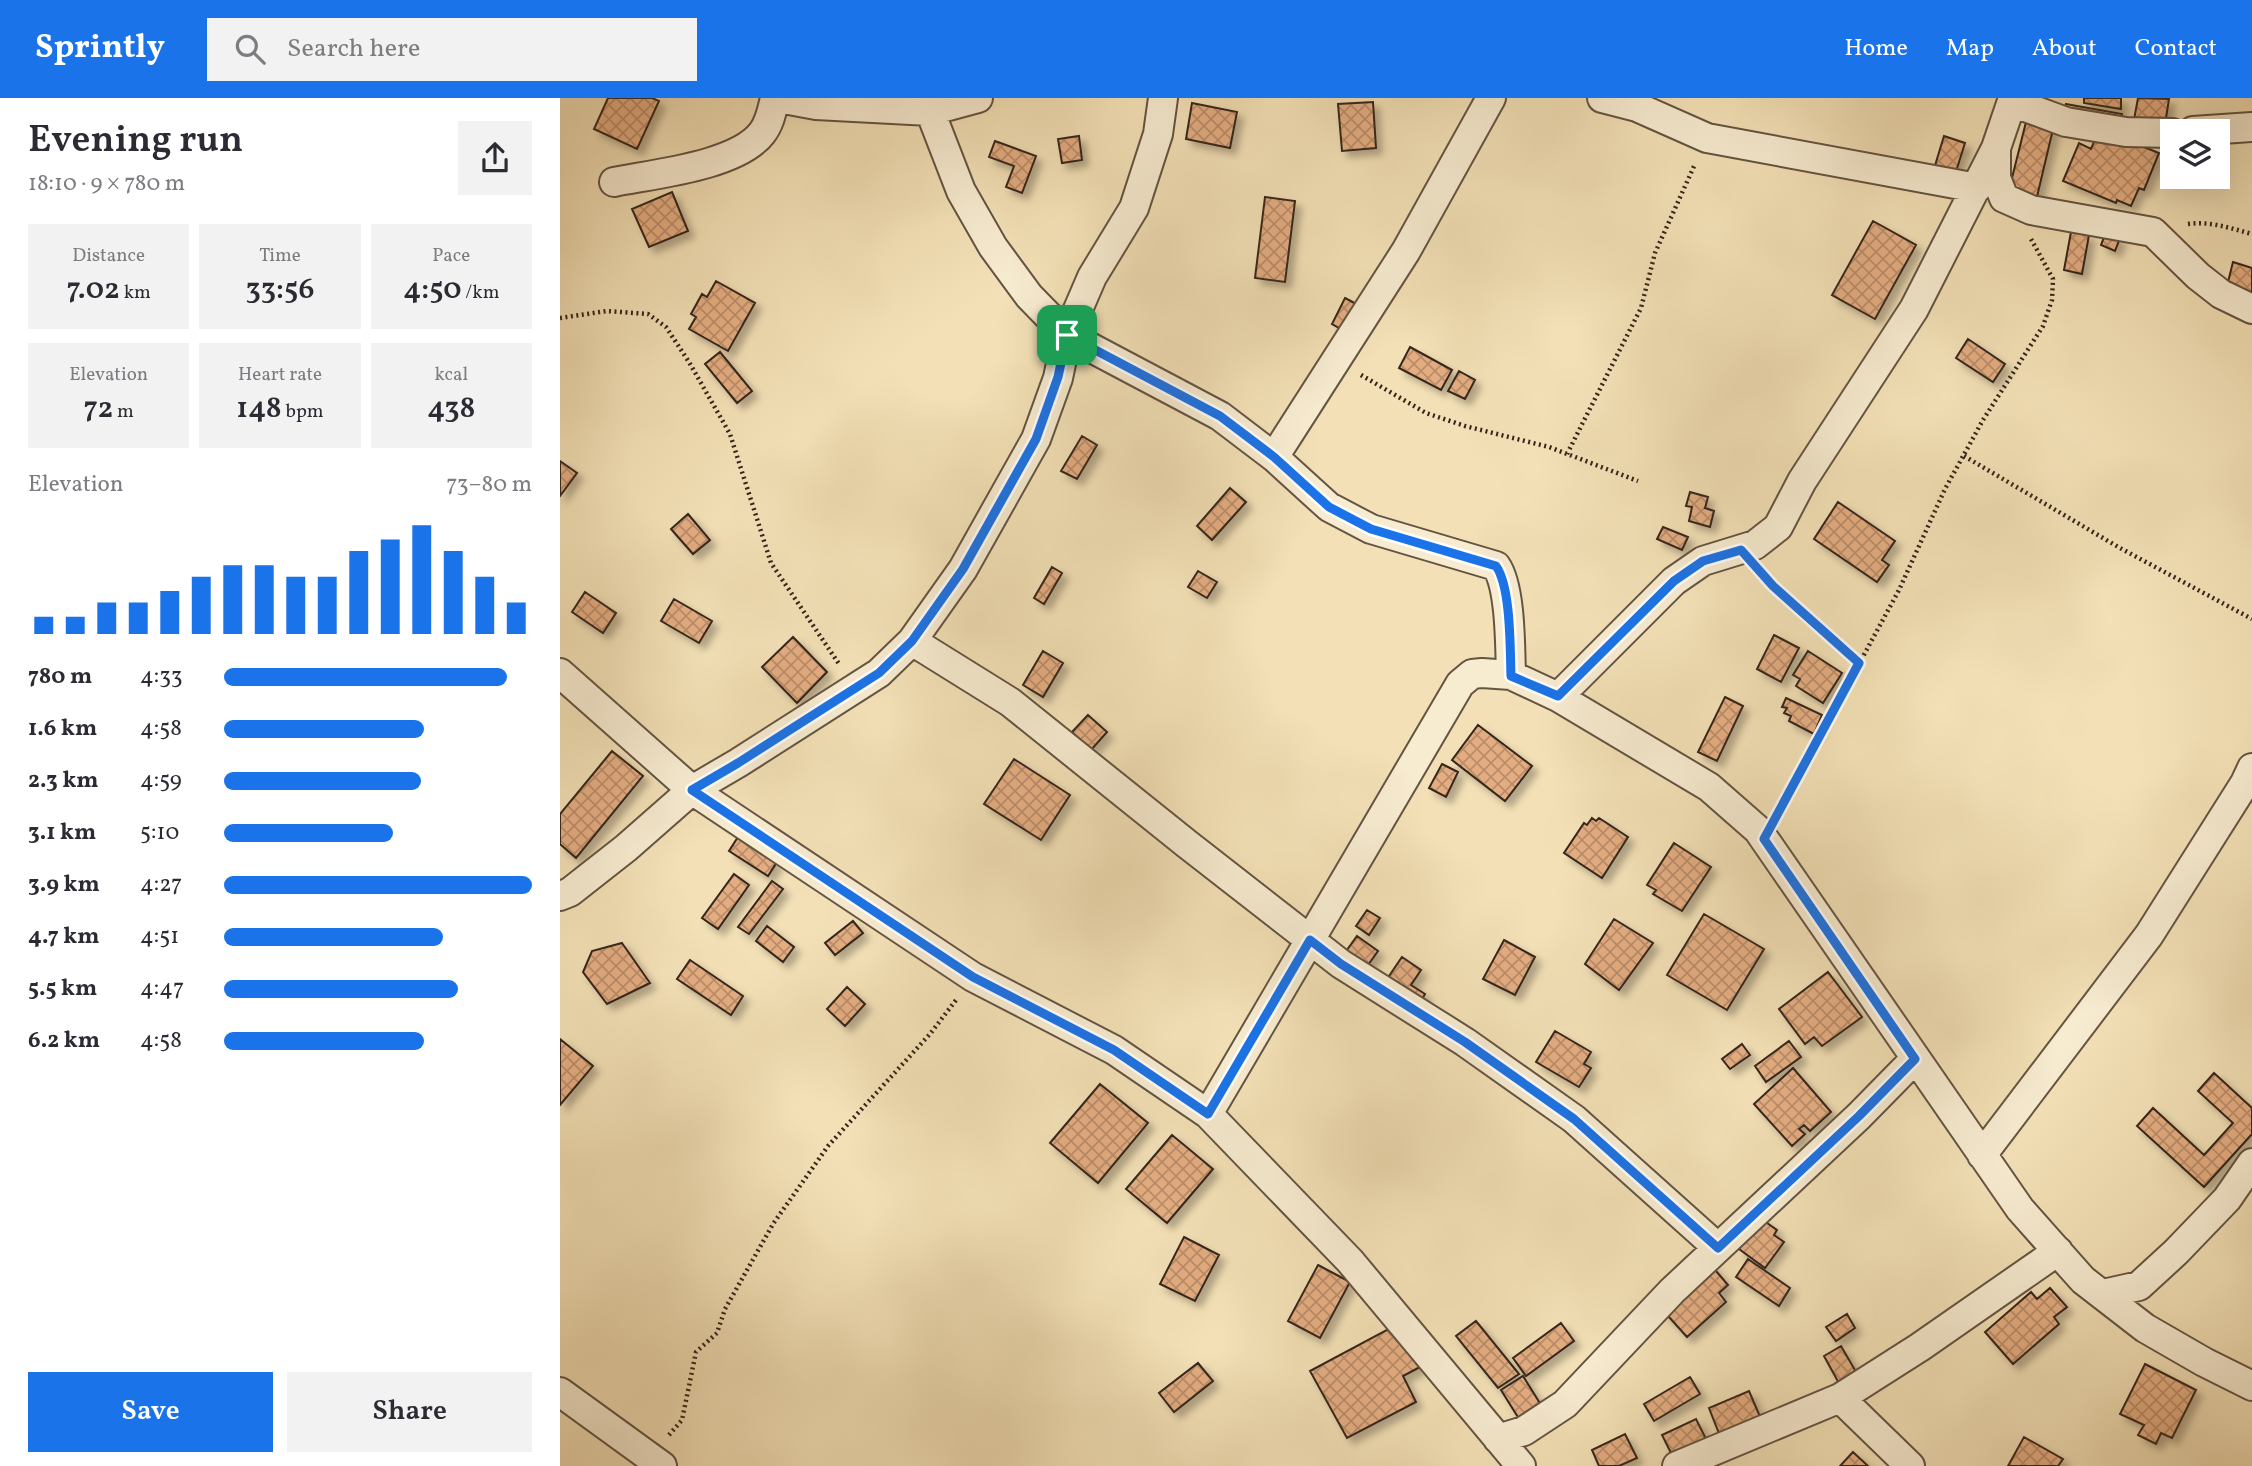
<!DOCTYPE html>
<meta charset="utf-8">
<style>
body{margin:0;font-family:Vollkorn,serif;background:#f2f2f3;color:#2b2b33;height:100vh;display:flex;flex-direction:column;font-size:26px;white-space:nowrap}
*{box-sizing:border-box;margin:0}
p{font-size:23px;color:#7c7c81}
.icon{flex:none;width:38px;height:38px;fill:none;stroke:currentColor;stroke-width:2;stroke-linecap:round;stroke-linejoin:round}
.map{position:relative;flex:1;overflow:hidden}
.drawer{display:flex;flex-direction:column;background:#fff;width:560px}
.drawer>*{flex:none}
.controls{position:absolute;left:1600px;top:21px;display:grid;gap:14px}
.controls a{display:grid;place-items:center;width:70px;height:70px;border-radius:0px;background:#fff;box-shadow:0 7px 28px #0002;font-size:35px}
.pin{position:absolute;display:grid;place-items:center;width:60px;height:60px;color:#fff;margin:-30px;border-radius:14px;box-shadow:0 4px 10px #0006}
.round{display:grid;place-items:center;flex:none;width:74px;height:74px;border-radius:0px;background:#f2f2f3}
.head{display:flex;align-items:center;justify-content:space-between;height:119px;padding:0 28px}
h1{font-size:38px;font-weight:600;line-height:52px}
.stats{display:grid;grid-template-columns:repeat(3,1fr);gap:10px;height:119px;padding:7px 28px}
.stats div{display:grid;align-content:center;border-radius:0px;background:#f2f2f3;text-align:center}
.stats b{font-size:30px;font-weight:600}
.stats small{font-size:19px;font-weight:400}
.stats p{font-size:19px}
.chart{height:196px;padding:14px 28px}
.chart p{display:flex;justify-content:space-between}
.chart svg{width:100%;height:126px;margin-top:7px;stroke:#1a73e8;stroke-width:6}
.primary-button{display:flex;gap:14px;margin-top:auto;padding:14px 28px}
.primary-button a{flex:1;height:80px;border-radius:0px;background:#1a73e8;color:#fff;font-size:28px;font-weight:600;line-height:80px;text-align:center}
.primary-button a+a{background:#f2f2f3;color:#2b2b33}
ul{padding:0 28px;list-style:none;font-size:23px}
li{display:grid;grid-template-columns:112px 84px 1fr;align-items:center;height:52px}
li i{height:18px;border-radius:9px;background:#1a73e8}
header{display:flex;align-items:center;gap:42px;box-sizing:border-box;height:98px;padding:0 35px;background:#1a73e8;color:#fff}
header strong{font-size:33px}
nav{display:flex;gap:38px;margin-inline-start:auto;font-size:24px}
.search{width:490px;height:63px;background:#f2f2f3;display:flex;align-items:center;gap:18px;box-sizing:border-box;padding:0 24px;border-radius:0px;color:#7c7c81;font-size:26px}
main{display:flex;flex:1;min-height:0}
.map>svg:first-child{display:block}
.building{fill:url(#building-cross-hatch);stroke:#35261c;stroke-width:2;filter:url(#shadow)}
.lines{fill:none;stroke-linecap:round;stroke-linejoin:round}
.street-casing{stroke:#645442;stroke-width:32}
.path{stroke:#35261c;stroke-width:4.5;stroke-dasharray:2 3.5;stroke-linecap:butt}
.street{stroke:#f7ebd0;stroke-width:28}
.route-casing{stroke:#fff;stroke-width:14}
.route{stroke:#1a73e8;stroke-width:9}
</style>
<header>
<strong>Sprintly</strong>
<div class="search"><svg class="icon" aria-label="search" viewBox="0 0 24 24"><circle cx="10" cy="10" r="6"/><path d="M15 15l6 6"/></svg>Search here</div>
<nav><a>Home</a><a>Map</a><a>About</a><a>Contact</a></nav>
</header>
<main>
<section class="drawer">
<div class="head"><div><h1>Evening run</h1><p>18:10 · 9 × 780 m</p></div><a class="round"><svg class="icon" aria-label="share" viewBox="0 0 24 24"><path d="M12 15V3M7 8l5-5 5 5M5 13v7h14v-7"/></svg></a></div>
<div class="stats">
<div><p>Distance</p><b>7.02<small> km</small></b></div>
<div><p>Time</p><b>33:56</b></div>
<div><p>Pace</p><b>4:50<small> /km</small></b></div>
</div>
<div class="stats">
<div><p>Elevation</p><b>72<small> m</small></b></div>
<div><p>Heart rate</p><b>148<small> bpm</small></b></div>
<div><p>kcal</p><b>438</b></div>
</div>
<div class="chart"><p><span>Elevation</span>73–80 m</p>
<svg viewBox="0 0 160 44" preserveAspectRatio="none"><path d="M5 44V38M15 44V38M25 44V33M35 44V33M45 44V29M55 44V24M65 44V20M75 44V20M85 44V24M95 44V24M105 44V15M115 44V11M125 44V6M135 44V15M145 44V24M155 44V33"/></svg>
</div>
<ul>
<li><b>780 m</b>4:33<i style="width:92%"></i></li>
<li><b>1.6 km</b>4:58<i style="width:65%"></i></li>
<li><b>2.3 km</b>4:59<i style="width:64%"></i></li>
<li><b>3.1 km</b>5:10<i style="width:55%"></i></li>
<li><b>3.9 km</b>4:27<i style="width:100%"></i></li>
<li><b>4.7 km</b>4:51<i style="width:71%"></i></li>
<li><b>5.5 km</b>4:47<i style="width:76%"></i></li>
<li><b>6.2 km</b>4:58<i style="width:65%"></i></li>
</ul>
<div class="primary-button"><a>Save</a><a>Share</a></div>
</section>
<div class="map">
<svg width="1692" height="1368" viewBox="0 0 1692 1368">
<defs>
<pattern id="building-cross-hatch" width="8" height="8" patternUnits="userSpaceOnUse" patternTransform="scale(1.75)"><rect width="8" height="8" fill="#e4ad81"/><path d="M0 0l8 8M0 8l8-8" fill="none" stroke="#ba8d69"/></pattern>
<filter id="shadow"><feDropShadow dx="6" dy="6" stdDeviation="3.5" flood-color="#0004"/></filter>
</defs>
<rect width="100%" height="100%" fill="#f3e0b6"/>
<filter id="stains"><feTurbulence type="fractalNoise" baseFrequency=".00286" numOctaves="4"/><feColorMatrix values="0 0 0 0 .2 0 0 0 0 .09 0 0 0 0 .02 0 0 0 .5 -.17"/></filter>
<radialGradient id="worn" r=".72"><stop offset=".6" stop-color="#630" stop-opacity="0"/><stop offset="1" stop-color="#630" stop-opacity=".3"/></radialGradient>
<path class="building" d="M48,0H92L99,3L77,51L34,31Z
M1524,0H1561V11L1524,5Z
M1578,0L1609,1L1604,33L1573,27Z
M813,4L816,50L782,53L778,6Z
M632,5L677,14L670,50L626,41Z
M1506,6L1562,16L1559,32L1503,22Z
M1467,20L1494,27L1476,103L1448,96Z
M1554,37L1599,55L1584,92L1579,90L1571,108L1557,102L1556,105L1503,83L1519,45L1531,51L1536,39Z
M519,38L522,62L502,65L498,41Z
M1384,38L1405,45L1394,80L1373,74Z
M435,43L476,58L462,95L446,89L454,68L429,59Z
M112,94L128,133L89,149L72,111Z
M705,99L735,103L725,184L695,180Z
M1313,123L1356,147L1315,221L1272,197Z
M1511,134L1529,137L1522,176L1504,172Z
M1546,134L1560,140L1555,153L1541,147Z
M1673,164L1692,170V195L1667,188Z
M156,183L195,205L168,253L129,231L136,219L131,216L142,196L147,199Z
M785,200L802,209L788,235L772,226Z
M1408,241L1445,266L1433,284L1396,260Z
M850,249L892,272L881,292L839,270Z
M160,254L192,293L177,305L145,266Z
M899,273L915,282L905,301L888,293Z
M522,338L537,347L517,381L501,373Z
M0,363L17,375L0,398Z
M670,390L686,404L652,442L637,428Z
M1130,394L1148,399L1145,410L1154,413L1150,429L1129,423L1132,409L1126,408Z
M1278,404L1335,443L1322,462L1329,467L1317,484L1254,441Z
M128,416L150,442L133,456L111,431Z
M1103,429L1128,439L1122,452L1097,441Z
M492,469L502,475L484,506L474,500Z
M638,473L657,484L647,500L628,489Z
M25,494L56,515L43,535L12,514Z
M114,501L152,523L139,545L101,523Z
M1214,537L1239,550L1221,584L1197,571Z
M233,539L267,574L237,605L202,569Z
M483,553L503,565L483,599L463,587Z
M1248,553L1282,575L1263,605L1236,588L1240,581L1233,577Z
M1165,599L1183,608L1157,663L1138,654Z
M1226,600L1262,617L1254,636L1229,623L1231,618L1224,615L1227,610L1222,609Z
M528,617L547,634L531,652L512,634Z
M918,627L972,668L945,703L892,662Z
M52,653L83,678L16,760L0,746V716Z
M454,661L510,697L481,742L424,706Z
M882,666L898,674L886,699L869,690Z
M1032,720L1036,723L1039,720L1068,739L1042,780L1004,755L1024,725L1027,727Z
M178,739L217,764L208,778L169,753Z
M1114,745L1151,769L1122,813L1093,796L1096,792L1087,787Z
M174,776L189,787L158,831L142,820Z
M212,783L223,791L189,836L178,829Z
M807,812L820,820L809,837L796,828Z
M1144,816L1204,851L1167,912L1107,877Z
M1054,821L1093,845L1059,892L1025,866Z
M293,823L303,835L275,857L265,845Z
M207,828L234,849L223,864L196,843Z
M797,838L818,853L803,874L782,859Z
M944,842L975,859L955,897L923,881Z
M62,845L90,885L47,906L23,874L32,853Z
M842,859L861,872L851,887L865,896L857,910L823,887Z
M130,862L183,898L171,917L117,881Z
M1268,874L1302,919L1262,948L1254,939L1245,946L1219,911Z
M287,889L305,906L285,928L267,911Z
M995,933L1031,954L1024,966L1031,970L1019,989L976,964Z
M0,941L33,968L0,1007Z
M1229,943L1241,959L1206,984L1195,968Z
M1182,946L1190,957L1170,971L1162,961Z
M1233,970L1271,1014L1250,1033L1244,1027L1239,1031L1245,1036L1232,1048L1194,1006Z
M1654,975L1692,1010V1036L1644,1089L1577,1028L1593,1010L1644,1057L1673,1025L1638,993Z
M540,986L588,1025L538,1085L490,1045Z
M612,1037L653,1071L607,1125L566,1091Z
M1200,1120L1217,1132L1214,1137L1224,1144L1205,1170L1179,1151Z
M624,1139L659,1157L635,1203L600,1186Z
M1188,1161L1230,1190L1219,1208L1176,1179Z
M1150,1166L1168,1187L1159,1195L1166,1204L1127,1239L1100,1209Z
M758,1167L790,1184L760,1240L728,1223Z
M1490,1190L1507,1209L1494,1219L1499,1226L1453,1266L1425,1234L1471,1194L1477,1201Z
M1287,1216L1295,1230L1276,1243L1266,1229Z
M916,1223L959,1276L938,1290L896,1238Z
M1001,1225L1014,1243L966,1278L953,1260Z
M836,1227L860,1269L843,1278L856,1304L787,1340L750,1273Z
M1281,1248L1299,1279L1281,1289L1264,1258Z
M638,1265L653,1283L614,1314L599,1295Z
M1585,1266L1636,1292L1612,1340L1601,1335L1596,1346L1578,1337L1584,1327L1560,1316Z
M963,1278L986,1315L961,1324L941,1292Z
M1130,1279L1140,1296L1094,1323L1084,1306Z
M1189,1293L1201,1321L1160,1338L1149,1310Z
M1136,1321L1146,1341L1112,1357L1102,1337Z
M1065,1336L1077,1360L1059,1368H1039L1032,1352Z
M1464,1339L1503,1361L1498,1368H1448Z
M1293,1354L1308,1368H1280Z"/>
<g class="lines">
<g class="street-casing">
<path id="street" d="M218,0L256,7L370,13L418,0
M1042,0L1077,9L1147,40L1417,90
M1452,4L1506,24L1566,34L1612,35
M370,13L401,93L433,149L469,198L507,237L660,318L714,359L769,409L811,431L936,468C951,489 950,551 951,577
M1633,33L1692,29
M1436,51V80L1444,100L1471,112L1593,134L1638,178L1661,196L1692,211
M54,84C93,76 177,68 202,35C210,25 212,12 215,0
M714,359L846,153L931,0
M352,543L450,604L627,746L781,866L905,944L1014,1021L1158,1150
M0,575L132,692L413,879L554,952L648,1016L790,1163L961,1368
M998,599L1114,483L1143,463L1195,447L1218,429L1242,383L1354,211L1436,50L1453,0
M0,798L10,794L66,750L132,692L178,665L319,575L352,543L403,471L476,341L498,280L507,237L532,179L574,110L598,36L603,0
M648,1016L900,586L912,576L922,575L951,577L998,599L1149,689L1198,732L1460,1111L1523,1182L1585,1230L1644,1264L1692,1288
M1422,1057L1589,837L1685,685L1692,670
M1543,1196L1579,1188L1616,1154L1667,1101L1692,1065
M0,1294L102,1368
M1280,1300L1350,1368
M938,1341L964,1333L1005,1306L1112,1193L1299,1018L1355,961
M1117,1368L1280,1300L1360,1249L1498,1153"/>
</g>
<path class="path" d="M1628,126C1650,123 1670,130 1692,136
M0,220L47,213L88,216L106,229L129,264L170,336L211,465L279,566
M801,277L866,315L905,328L989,349L1078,383
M1007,356L1081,210L1095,155L1135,66
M1404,358L1560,450L1692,521
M1202,476L1299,565
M1220,712L1339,492L1385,391L1423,322L1483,228L1492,202L1493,181L1471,141
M109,1337L122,1322L136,1254L157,1235L165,1211L213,1126L268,1048L370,936L396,902"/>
<use href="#street" class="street"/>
</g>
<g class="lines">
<g class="route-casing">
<path id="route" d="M507,237L660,318L714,359L769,409L811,431L936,468C951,489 950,550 951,578L998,598L1114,483L1143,463L1181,452L1213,488L1299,565L1204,741L1355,961L1299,1018L1158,1150L1014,1021L905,944L781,866L750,842L648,1016L554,952L413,879L132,692L178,665L319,575L352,543L403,471L476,341L498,279Z"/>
</g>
<use href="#route" class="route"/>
</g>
<rect width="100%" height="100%" filter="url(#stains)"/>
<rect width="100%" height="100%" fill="url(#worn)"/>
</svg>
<div class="controls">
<a><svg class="icon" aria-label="layers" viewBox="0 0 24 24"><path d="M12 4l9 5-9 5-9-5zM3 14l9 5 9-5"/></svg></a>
</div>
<div class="pin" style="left:507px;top:237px;background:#1e9e55"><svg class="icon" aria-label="arrive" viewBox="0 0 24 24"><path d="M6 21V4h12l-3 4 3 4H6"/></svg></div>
</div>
</main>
